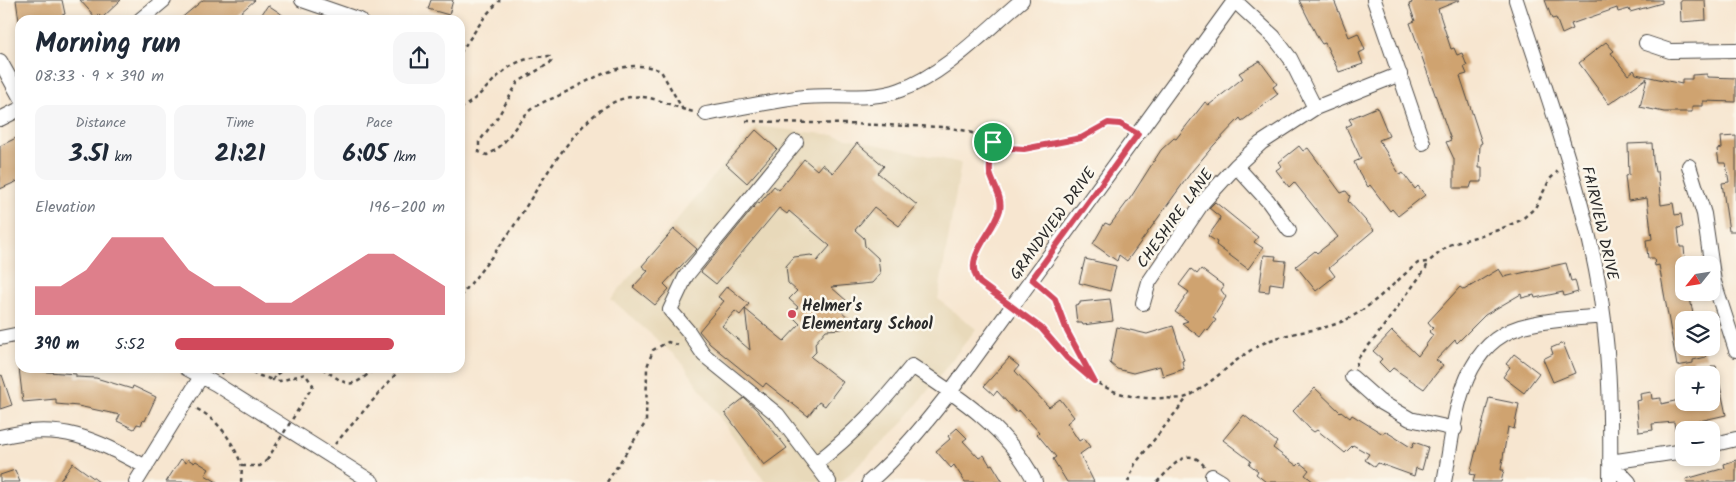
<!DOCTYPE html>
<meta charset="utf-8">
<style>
body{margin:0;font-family:Kalam,sans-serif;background:#f6f6f7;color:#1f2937;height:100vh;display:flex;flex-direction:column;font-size:19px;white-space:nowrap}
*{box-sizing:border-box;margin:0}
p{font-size:16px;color:#747a83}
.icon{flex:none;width:28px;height:28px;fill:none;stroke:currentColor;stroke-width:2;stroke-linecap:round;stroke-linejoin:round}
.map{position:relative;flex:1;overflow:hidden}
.sheet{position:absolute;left:15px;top:15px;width:450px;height:358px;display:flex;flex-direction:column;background:#fff;border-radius:15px;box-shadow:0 2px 8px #0003}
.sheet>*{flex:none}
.needle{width:32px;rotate:240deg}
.buttons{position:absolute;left:1675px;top:256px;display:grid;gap:10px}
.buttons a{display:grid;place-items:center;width:45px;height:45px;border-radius:10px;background:#fff;box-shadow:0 2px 8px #0003;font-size:25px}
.pin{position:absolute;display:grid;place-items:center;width:42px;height:42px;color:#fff;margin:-21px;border:2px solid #fff;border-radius:50%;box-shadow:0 1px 5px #0007}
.round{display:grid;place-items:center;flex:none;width:52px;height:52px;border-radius:15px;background:#f6f6f7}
.overview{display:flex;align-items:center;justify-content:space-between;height:85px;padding:0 20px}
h1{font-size:28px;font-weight:700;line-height:38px}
.figures{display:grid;grid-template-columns:repeat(3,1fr);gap:8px;height:85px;padding:5px 20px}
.figures div{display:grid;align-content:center;border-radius:12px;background:#f6f6f7;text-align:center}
.figures b{font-size:25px;font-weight:700}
.figures small{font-size:14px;font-weight:400}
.figures p{font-size:14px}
.chart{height:140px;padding:10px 20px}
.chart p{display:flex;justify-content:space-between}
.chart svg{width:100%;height:90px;margin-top:5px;fill:#d1495b;opacity:.7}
ul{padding:0 20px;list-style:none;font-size:16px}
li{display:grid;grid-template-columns:80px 60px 1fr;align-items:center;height:38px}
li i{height:12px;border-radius:6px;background:#d1495b}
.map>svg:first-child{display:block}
.built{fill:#e8d9ba}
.building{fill:#cfa370}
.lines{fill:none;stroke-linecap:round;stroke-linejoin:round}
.minor-casing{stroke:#4a4744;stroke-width:16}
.path{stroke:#4a4744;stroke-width:2.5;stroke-dasharray:4 4;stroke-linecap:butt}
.minor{stroke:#fff;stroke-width:14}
.path-bridge{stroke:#4a4744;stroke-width:2.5;stroke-dasharray:4 4;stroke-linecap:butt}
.route-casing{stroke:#fff;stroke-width:10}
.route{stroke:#d1495b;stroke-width:6}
.poi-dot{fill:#d1495b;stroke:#fbf7ec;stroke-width:2}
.labels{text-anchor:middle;stroke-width:5;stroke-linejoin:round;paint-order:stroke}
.street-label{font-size:16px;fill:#2b2b2b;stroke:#fbf7ec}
.poi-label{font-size:16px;font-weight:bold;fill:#2b2b2b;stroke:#fbf7ec;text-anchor:start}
</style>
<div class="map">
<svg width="1736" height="482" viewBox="0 0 1736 482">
<rect width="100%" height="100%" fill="#fbf7ec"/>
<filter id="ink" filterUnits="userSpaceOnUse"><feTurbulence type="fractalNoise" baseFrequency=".02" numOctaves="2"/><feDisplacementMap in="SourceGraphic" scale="10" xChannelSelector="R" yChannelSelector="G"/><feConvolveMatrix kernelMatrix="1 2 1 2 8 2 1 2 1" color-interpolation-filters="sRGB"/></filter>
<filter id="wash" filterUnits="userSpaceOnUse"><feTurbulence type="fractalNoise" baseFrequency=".0096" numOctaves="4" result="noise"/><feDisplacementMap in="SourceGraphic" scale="20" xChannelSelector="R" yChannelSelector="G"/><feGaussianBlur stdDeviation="1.12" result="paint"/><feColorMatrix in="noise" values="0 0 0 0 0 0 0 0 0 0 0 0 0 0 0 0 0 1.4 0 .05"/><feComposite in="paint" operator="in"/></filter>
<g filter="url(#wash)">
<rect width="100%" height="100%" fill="#f7e6d0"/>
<path class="built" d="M755,126L833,135L961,163L938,299L976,329L901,425L841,482H765L680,360L611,299Z"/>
<g id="blocks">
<path class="building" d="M16,0H62L65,14L50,20L19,21Z
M80,0H121L102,18L98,14L95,17Z
M203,0H255L232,20H179Z
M431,0H453L449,15L428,9Z
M1299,0H1334L1349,37L1358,33L1365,50L1359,53L1363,64L1339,72L1325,43L1322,44L1318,38Z
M1411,0H1460L1438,9L1451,49L1454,48L1457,55L1462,53L1467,66L1464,67L1467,74L1460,76L1482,143L1480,144L1479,168H1482V182H1472L1470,188H1454V159L1446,142L1451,140L1410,23L1415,21L1409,4L1412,3Z
M1545,0H1662V3L1630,12L1629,9L1618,12L1617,8L1571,24L1573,29L1562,34L1556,18L1552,19Z
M1680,0H1705L1706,20L1681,22Z
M268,5L280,13L288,20H258Z
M1606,42L1614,51L1611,53L1628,75L1634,70L1636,74L1682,84V79H1692V75L1707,74V77L1736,78V102L1703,101V106H1692V112H1664L1640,107L1647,78L1609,104L1579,63Z
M1260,61L1277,84L1273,87L1278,94L1242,121L1240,118L1214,145L1192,171L1127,261L1119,255L1117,261L1093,244L1105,223L1110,225L1131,197L1161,150L1174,138L1176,139L1205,102L1209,105L1243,78L1239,73Z
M1377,107L1389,136L1379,140L1400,175L1403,173L1415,189L1418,186L1425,195L1398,216L1392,209L1390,211L1370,185L1368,187L1357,169L1354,162L1361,159L1346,127L1352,124L1349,119Z
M756,130L777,149L747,183L726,164Z
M20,136V180L0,189V146Z
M1736,136V231H1729L1722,183L1729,182L1726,163H1719L1717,149L1722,148L1721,137Z
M857,143L884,166L878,173L917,205L899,226L874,207L855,230L864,238L865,246L878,258L880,274L872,283L831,287L848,302L841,311L850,319L842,329L826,330L815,343L816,352L811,357L843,382L825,406L819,402L808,416L766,383L763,387L710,344L699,331L724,301L718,297L727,286L749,304L740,315L735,311L722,326L750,350L745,309L784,341L800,324L791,315L798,307L789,299L797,291L788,283L786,266L794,257L811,255L817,261L830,246L789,211L787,214L779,208L716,284L701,272L758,202L759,204L774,186L779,190L804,159L817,170L822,164L833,173Z
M1652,143L1653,160L1655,172H1658L1661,205L1673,203L1675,215L1681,214L1683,227L1678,228L1680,247H1684L1685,259L1684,292H1689L1694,320H1684V327H1681L1684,348H1704L1706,357L1693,360V363L1677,366L1659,265L1655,266L1654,258H1648L1646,240L1652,239L1647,198L1628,201L1625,176L1629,175L1628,144Z
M1299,146L1303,151L1308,148L1341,193L1346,191L1350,196L1348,201L1374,230L1329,268L1335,276L1316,291L1296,266L1315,251L1317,253L1338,237L1294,182L1289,187L1276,170L1282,166L1279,162Z
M1215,202L1258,237L1254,242L1263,248L1248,269L1216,245L1217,242L1208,236L1219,221L1220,217L1209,208Z
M674,229L697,249L664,284L669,289L655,305L633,287L648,271L642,266Z
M1264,255L1276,256L1275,260L1286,261L1283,285L1270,283L1269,292L1259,291Z
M1085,259L1116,266L1110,291L1079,283Z
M1566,263L1571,281L1575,280L1578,292L1564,296L1563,292L1535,298L1534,295L1522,298L1521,294L1485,315L1457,343L1455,340L1436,360L1443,365L1424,389L1393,368L1389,372L1379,362L1382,359L1373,351L1392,331L1418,356L1433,335L1429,332L1433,328L1428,322L1460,287L1464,290L1499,269L1504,277Z
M1191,269L1197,274L1201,269L1224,286L1221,290L1226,297L1213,318L1216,320L1208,331L1206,329L1200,337L1182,323L1188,321L1175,312L1189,292L1179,285Z
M1110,299L1113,321L1083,325L1082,323H1077L1075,305L1080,304V302Z
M1173,326L1184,360L1182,361L1184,369L1163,376L1160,366L1133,373L1117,369L1110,363L1117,327L1147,334Z
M1563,343L1575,373L1553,382L1543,359L1553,354L1551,348Z
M1514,354L1539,373L1524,393L1503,377L1510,367L1506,364Z
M1009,358L1019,366L1015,371L1049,407L1060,399L1074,417L1067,423L1079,441L1084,438L1090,447L1080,454L1094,482H1067L1053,459L1056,457L1037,434L1039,432L1019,410L1017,413L997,391L994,395L984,386Z
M1711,366H1716L1726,415L1686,424L1687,427L1675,430L1674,422L1652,424L1653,430L1639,432L1636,401L1641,400L1640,394L1651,392L1652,399L1661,398V404L1684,399V402H1711Z
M19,368H34V371L76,374V377L96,378L132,389L133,386L156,397L145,421L143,420L141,425L137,424L134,429L117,421L120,415L78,406L56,404V399L23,402Z
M2,375L12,405L0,409V376Z
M1315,388L1340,412L1341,411L1350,418L1352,415L1383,434L1385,431L1412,448L1414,442L1428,447L1422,470L1416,468L1414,476L1378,463L1375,467L1365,460L1369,454L1353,445L1345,453L1317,430L1314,432L1310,429L1293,411Z
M744,398L757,410L787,448L764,465L725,413Z
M1489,398L1519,404L1514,429L1508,427L1501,470H1504L1501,482H1473L1475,475L1470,474Z
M1244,415L1277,442L1273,448L1297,466L1300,463L1309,470L1305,475L1314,482H1266L1256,474L1258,471L1249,464L1251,461L1223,440Z
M957,428L967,438L963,441L979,458L984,455L990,465L992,464L1003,482H965L954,465L951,468L936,451L950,439L948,436Z
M181,459L186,463L188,459L194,463L196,461L209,469L205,475L217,482H166Z
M1736,460V482H1687L1686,479L1725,468L1724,464Z
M73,463L99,482H59Z
M15,470L20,482H0V475Z"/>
</g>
</g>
<g filter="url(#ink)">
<use href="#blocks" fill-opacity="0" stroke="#4a4744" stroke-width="1"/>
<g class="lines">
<g class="minor-casing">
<path id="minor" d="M302,0L360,20
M1374,0L1423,143
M1516,0C1545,89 1578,178 1596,270C1610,339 1611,412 1610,482
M1235,1L1274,37L1290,58L1315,108
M140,20L164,0
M1646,43L1670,51L1736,50
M0,61L20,97
M706,114C739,108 772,101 804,97C835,94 871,101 900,90C945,74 986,30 1022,0
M0,119L20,109
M796,142L686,276L670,310L688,331L704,355L778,415L829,482
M1236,166L1268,201L1289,230
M1689,166L1704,214L1714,282L1736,350
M1143,303L1149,282L1203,202L1236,166L1261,143L1315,108L1400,74
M0,338L20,334
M186,368L216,384L372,482
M1352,377L1379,401L1410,419L1455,429
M0,437C61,421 94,439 146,467
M1711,445L1736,439
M1610,462L1684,451
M1610,462L1629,482
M816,463C853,435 882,403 912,366C958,396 1011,431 1035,482
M1212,476L1222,482
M136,482L202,375
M869,482C900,455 925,424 950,392L1235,0
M1444,482C1455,427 1456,347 1520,327C1546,319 1576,319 1603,316"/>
</g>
<path class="path" d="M460,53L486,15L500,0
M460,109C496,88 498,58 549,56L552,60L550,63L518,82L499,115L479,142V152L487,155C506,147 515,124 529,111C538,103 550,100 560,95C590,81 626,55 661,71L683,110
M746,121L945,127L967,131L1008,148L1024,149L1081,138L1109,123L1120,124L1128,128
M985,287C958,269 988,233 1000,212L999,197L990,173L993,142
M1043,288L1059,305L1067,331L1094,380
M460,297C476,277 492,257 507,236C535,197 579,103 631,97C653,94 673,108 694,112
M1041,328C1078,370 1102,401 1163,398C1170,398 1182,400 1189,396C1216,381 1237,355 1266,342C1290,331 1319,332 1343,321C1371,309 1394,282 1418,263L1428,262L1449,245L1498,230L1521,220L1535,208L1550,179L1558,171
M1356,366L1359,357L1375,338L1426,268L1428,262
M245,368L260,376L273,380
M287,368L275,375L273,380L280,381L305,374L313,385L306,397
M322,368C350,387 349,390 376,368
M221,374L227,368
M197,409C220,421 233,442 242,466
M335,444L401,368
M241,482L242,466H260L267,460
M607,482L646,422L647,367L653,350L668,342L681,346
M1128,482L1135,464L1187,398
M1157,482C1173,467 1187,443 1205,467"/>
<use href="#minor" class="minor"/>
<path class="path-bridge" d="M985,287L1041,328
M267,460L306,397"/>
</g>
</g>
<g class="lines" filter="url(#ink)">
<g class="route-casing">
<path id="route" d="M1108,123L1120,124L1138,134L1032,279L1055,299L1067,331L1094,381L1067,358L1041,328L980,283C960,259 994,233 1000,210C1003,197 993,185 990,173C989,163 991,153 993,142L1008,148L1024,149L1081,138Z"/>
</g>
<use href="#route" class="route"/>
</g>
<circle class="poi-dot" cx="792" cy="314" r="5"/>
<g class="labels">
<g class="street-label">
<text transform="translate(1174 218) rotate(-54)" y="6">CHESHIRE LANE</text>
<text transform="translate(1052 223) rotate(-54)" y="6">GRANDVIEW DRIVE</text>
<text transform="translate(1601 223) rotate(77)" y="6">FAIRVIEW DRIVE</text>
</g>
<g class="poi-label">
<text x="802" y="311">Helmer's<tspan x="802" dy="18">Elementary School</tspan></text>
</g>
</g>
</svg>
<div class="buttons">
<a><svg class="needle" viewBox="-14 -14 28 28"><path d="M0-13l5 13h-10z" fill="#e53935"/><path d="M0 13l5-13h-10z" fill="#747a83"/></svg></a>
<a><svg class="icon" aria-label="layers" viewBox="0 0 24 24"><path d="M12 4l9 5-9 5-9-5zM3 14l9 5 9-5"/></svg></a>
<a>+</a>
<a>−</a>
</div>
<div class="pin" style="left:993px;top:142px;background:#1e9e55"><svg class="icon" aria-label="arrive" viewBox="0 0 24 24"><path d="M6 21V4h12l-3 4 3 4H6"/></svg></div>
<section class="sheet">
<div class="overview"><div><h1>Morning run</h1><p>08:33 · 9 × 390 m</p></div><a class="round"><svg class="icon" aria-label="share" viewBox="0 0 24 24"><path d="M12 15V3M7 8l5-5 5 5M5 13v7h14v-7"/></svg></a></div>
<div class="figures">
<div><p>Distance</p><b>3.51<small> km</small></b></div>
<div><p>Time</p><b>21:21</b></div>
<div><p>Pace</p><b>6:05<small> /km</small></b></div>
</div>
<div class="chart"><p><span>Elevation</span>196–200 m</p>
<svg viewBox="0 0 160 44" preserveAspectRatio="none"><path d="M0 44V30L10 30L20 22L30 6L40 6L50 6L60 22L70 30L80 30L90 38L100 38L110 30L120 22L130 14L140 14L150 22L160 30V44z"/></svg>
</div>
<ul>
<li><b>390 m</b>5:52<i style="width:81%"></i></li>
</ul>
</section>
</div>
